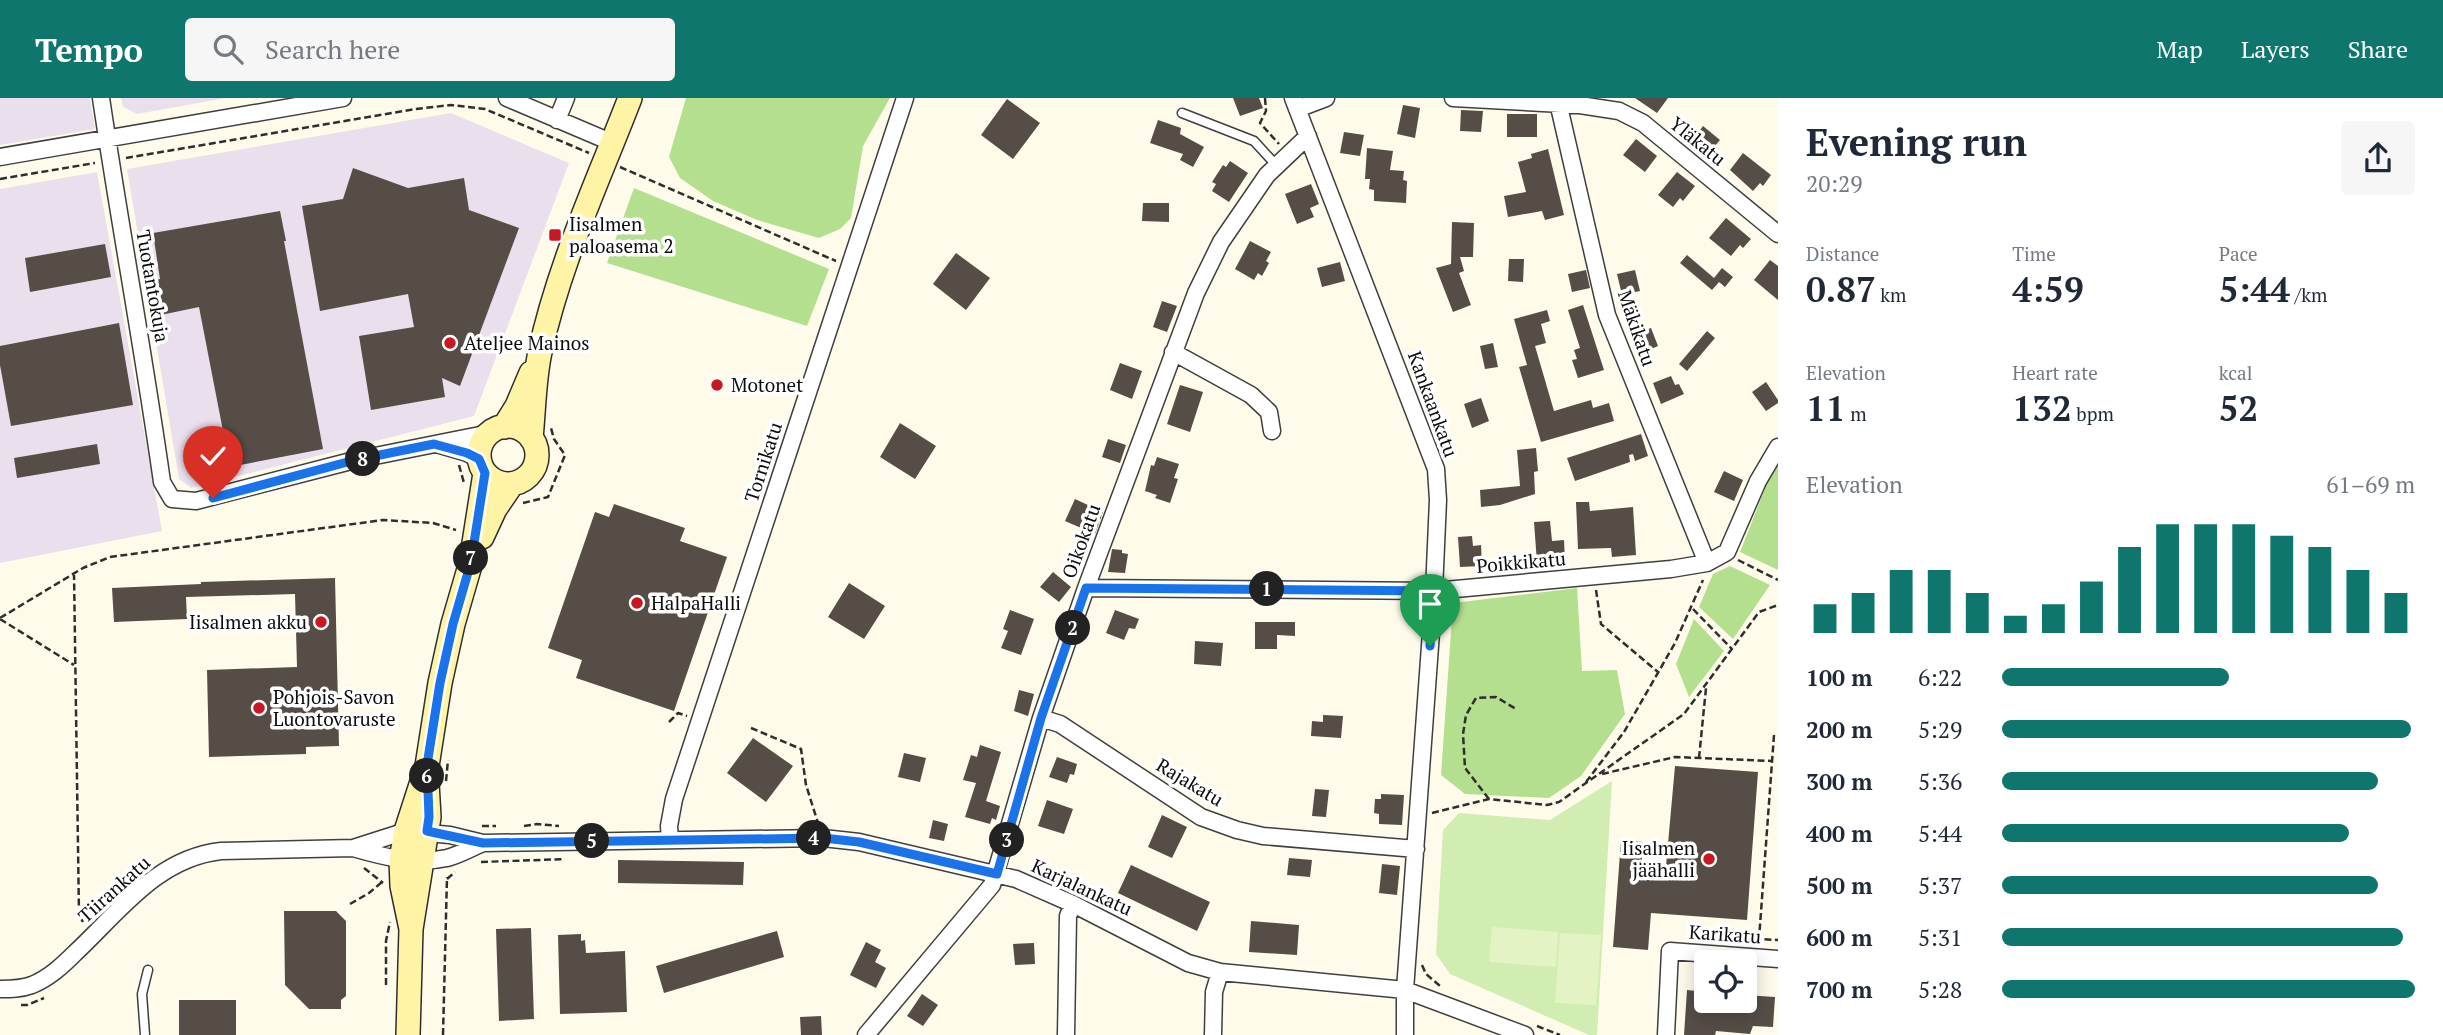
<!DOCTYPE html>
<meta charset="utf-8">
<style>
body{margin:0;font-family:"PT Serif",serif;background:#f6f6f7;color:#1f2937;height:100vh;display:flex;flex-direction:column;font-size:26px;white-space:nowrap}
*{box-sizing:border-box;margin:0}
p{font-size:23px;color:#747a83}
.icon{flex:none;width:38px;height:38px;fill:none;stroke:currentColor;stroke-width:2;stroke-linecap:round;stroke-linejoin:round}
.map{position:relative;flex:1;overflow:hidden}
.panel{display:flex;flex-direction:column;background:#fff;width:665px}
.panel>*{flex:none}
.controls{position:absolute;left:1694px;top:852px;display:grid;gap:14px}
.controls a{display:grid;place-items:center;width:63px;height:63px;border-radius:7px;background:#fff;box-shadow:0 4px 18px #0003;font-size:35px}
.pin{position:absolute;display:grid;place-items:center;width:60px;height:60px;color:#fff;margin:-72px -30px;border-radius:50% 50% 50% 0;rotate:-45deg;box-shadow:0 0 7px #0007}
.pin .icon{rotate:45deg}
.km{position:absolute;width:35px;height:35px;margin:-18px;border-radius:50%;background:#222;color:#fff;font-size:19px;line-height:35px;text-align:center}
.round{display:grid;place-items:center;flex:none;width:74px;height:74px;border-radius:7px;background:#f6f6f7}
.summary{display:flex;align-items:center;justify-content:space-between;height:119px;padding:0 28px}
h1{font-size:38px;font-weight:600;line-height:52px}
.figures{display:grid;grid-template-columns:repeat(3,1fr);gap:10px;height:119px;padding:7px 28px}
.figures div{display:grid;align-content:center}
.figures b{font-size:35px;font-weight:600}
.figures small{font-size:19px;font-weight:400}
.figures p{font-size:19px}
.chart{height:196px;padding:14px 28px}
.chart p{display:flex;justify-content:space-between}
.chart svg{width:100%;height:126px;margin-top:7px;stroke:#0f766e;stroke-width:6}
ul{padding:0 28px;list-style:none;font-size:23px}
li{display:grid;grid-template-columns:112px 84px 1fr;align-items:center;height:52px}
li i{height:18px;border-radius:9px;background:#0f766e}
header{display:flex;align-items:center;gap:42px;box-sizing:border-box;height:98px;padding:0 35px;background:#0f766e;color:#fff}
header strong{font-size:33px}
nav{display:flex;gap:38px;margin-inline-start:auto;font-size:24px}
.search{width:490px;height:63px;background:#f6f6f7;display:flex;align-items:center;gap:18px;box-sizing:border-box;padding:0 24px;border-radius:7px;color:#747a83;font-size:26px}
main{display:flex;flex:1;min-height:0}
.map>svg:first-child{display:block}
.industrial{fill:#eadfec}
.green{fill:#d1edb1}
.forest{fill:#b4df8f}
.pitch{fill:#e4f3c4}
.building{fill:#564d47}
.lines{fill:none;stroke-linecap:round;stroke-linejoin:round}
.lane-casing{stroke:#3f3f3f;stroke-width:11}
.street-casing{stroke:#3f3f3f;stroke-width:19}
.secondary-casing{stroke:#2e2e2e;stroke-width:26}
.path{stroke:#2e2e2e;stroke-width:2.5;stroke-dasharray:7 3.5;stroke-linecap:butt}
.lane{stroke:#fff;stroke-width:8}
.street{stroke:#fff;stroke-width:16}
.secondary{stroke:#fff4a6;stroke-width:23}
.route-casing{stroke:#fff;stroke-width:14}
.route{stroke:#1a73e8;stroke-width:9}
.poi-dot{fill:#c81824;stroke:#fff;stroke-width:2.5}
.labels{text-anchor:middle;stroke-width:7;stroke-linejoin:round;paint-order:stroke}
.street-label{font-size:19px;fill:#0c0c0c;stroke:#fff}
.poi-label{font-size:19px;fill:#0c0c0c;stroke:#fff;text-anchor:start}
</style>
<header>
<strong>Tempo</strong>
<div class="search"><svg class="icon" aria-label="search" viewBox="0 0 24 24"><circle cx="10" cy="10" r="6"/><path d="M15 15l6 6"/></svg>Search here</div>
<nav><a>Map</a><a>Layers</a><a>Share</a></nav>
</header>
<main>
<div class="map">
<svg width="1778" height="937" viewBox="0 0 1778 937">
<rect width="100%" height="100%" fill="#fffbeb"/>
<path class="industrial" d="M0,0H90L95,31L0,47Z
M121,0H226L137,16L123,9Z
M451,15L569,65L474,318L191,390L179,381L127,71Z
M97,74L162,433L0,465V91Z"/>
<path class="green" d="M1612,683L1597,937H1589L1450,876L1436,856L1443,732L1459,715L1550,722Z"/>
<path class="forest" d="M686,0H890L863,48L851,120L840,131L819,140L757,122L713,103L680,80L669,59Z
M634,90L829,171L807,228L607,165Z
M1778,367V472L1740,454L1768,383Z
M1730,468L1770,487L1733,541L1699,509L1713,476Z
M1577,490L1582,573L1617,572L1625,616L1581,678L1549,700L1465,696L1441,677L1453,505Z
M1694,521L1724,553L1689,599L1676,566Z"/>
<path class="pitch" d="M1492,829L1558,834L1556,869L1489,864Z
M1560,835L1601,837L1596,907L1555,905Z"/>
<path class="building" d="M1233,0H1259L1263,10L1240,18Z
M1635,0H1668L1657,15Z
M1007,1L1040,25L1013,61L981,37Z
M1403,7L1420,10L1415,40L1397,36Z
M1461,12L1483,13L1481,34L1460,33Z
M1507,16H1537V39H1507Z
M1158,22L1181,30L1180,36L1204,49L1193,69L1180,62L1183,56L1150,45Z
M1703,28L1720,42L1708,56L1692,43Z
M1344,34L1364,37L1360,58L1340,55Z
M1636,41L1657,58L1645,74L1623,57Z
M1367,50L1393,53L1390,72L1404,73L1403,82L1407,83L1406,105L1374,103V92L1369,91L1370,81H1365Z
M1548,51L1564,117L1545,122L1542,113L1508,119L1504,98L1526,94L1518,64L1532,60L1531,56Z
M1743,55L1771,77L1763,88L1760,85L1753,93L1730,72Z
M1230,63L1248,75L1229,104L1212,93L1216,86L1212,84L1223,67L1226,69Z
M353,70L408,90L464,80L469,112L519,130L460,288L442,280L445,299L371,312L359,238L414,229L408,196L320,213L302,108L343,101Z
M1677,74L1695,88L1683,103L1680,100L1673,109L1658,97Z
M1311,86L1319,106L1310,110L1314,119L1297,126L1285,96Z
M1143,105H1169V124L1142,123Z
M280,113L286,143H284L323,351L230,369L199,209L156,218L149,184L160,181L153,135Z
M1726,120L1751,141L1743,150L1740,147L1731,158L1709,140Z
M1452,124L1474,125L1473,159H1460L1464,173L1459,175L1471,207L1453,214L1436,170L1451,166Z
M1250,143L1271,154L1266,163L1269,165L1262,178L1258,175L1254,182L1235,171Z
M105,146L111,179L30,194L25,160Z
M956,155L990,180L966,212L933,186Z
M1687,157L1714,180L1722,170L1733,179L1725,189L1719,184L1712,192L1680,165Z
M1509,161H1524L1523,184L1508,183Z
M1770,162L1778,168V202L1754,182Z
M1340,164L1345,183L1322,189L1317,170Z
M1586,172L1590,190L1572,194L1568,176Z
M1635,172L1640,193L1622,197L1617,176Z
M1162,203L1177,208L1167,234L1153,229Z
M1583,207L1604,272L1578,280L1572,262L1577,261L1574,252L1580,250L1568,212Z
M1547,212L1550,223L1541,226L1546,245L1535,248L1554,313L1591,302L1593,310L1609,305L1614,323L1541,344L1519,269L1527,267L1514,221Z
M119,225L133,307L11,328L0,267V248Z
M1651,230L1658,248L1642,255L1634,236Z
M1707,233L1715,240L1687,273L1679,266Z
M1493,245L1498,269L1485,271L1480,248Z
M1120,265L1142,273L1132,301L1110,292Z
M1671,278L1675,287L1679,286L1684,296L1661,306L1653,285Z
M1766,284L1778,302V305L1766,313L1752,294Z
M1180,287L1203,294L1190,334L1167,326Z
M1481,300L1489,323L1472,330L1464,306Z
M900,325L936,348L915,381L880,359Z
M1641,336L1648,358L1635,363L1633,356L1629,357L1630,364L1575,383L1567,360Z
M1108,341L1126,347L1120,365L1102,359Z
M97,346L100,366L17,380L14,360Z
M1536,350L1538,373L1534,374L1535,396L1500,407L1481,409L1480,392L1520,388L1517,352Z
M1157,359L1179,366L1174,380L1178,381L1170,405L1155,400L1157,397L1145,393L1151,367L1154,368Z
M1724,373L1743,382L1734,403L1714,394Z
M1075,401L1103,414L1095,436L1065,423Z
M1576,404H1589L1590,413L1633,409L1636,457L1612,459L1611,450L1578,451Z
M614,406L685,430L680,443L727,459L674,613L576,580L582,562L548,550L595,414L609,419Z
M1550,423L1552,443L1564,442L1565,463L1537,465L1534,424Z
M1472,438L1473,448L1481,447L1482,468L1460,469L1458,439Z
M1112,451L1122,452V455L1128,456L1125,475L1108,474Z
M1053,474L1071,489L1059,504L1040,489Z
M335,480L339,648L306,649V656L209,659L207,572L297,569L295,496L186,499L187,521L114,524L112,490L201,486V484Z
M849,485L885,508L864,541L828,519Z
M1010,512L1034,521L1021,557L1001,550L1008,533L1003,531Z
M1115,512L1139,521L1135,531L1129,530L1124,542L1106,535Z
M1255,524H1295V538L1277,537V551H1255Z
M1195,543L1223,545L1221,568L1194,566Z
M1019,592L1034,596L1028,618L1014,613Z
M1323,617L1343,618L1341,640L1311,638L1312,623L1323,624Z
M753,640L793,668L766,704L727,675Z
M980,647L1001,654L986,703L1000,708L996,722L992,720L990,726L965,719L976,685L963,682L971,657L977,659Z
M904,655L926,660L920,684L898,679Z
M1057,659L1077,666L1074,677L1070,676L1067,685L1049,679Z
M1675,668L1758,674L1747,822L1651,815L1648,852L1613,849L1621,742L1643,744L1641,778L1665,779Z
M1315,691L1329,692L1326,719L1312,718Z
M1381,696L1404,697L1402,727L1379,726V716L1374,715L1375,701H1381Z
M1047,702L1073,711L1064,736L1038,728Z
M1162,717L1187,729L1172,760L1148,749Z
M933,722L948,726L944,743L929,740Z
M1289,760L1312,762L1310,779L1287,777Z
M618,762L744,764L743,787L618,785Z
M1382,766L1400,768L1397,797L1379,795Z
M1131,767L1210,804L1197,833L1118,795Z
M284,813H336L346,823V898L341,902V911H309L285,887Z
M1251,823L1299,827L1297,857L1249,854Z
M531,830L534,921L499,923L496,831Z
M777,833L784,859L664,895L656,868Z
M581,836V843L585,842L586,855L625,853L627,914L560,916L558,837Z
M866,844L881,852L875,864L886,870L876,890L850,877Z
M1034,845L1035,866L1015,867L1013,846Z
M1687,892L1706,894V903H1745V897L1775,899L1773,929L1753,928L1750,936L1716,933L1715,937H1684Z
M922,896L938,907L923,928L907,918Z
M179,902H236V937H179Z
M821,918L822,937H801L800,919Z"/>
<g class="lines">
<g class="lane-casing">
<path id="lane" d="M1182,15L1254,43L1277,68
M145,937L142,896L148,872"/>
</g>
<g class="street-casing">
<path id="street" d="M101,0C120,128 144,256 162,384L172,401L196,403L355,362L490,335
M507,0L613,45
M1293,0L1436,371L1438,402L1434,493L1405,892V937
M1453,0L1580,7L1619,13L1643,25L1778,136
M1557,0L1607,217L1707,465
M1297,11L1326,0
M557,22L566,0
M0,59L343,0
M1173,254L1251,297L1269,314L1272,333
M436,346L467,355L479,361
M1086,490L1434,493L1671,471L1707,465L1727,454L1758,383L1778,349
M1041,620L1060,626L1201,719L1237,732L1263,738L1416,751
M670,742L669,728L674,701L905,0
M483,745C471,750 459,757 447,760C415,767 384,759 353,750L406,733L450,737L483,745L823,740L859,744L1016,781L1073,806L1188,865L1220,874L1405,892L1525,937
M0,891C11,891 21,891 32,887C49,880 62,868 75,855C119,814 157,760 221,753L353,750
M866,937L992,787L1041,620L1086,490L1196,195L1221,144L1267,77L1308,38
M1066,937L1068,818L1073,806
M1213,937L1214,894L1220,874
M1666,937L1670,853L1778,861"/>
</g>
<g class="secondary-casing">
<path id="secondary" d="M479 357a29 29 0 1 1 58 0a29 29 0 1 1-58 0Z
M504,329L517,308L531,275
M531,340C534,311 534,281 540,254C559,166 598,83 630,0
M482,439L495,411L512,386
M411,831L402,788L401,762L406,733L427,668L440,585L453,526L471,464L485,375
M408,937L411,831L429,719L427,685"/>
</g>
<path class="path" d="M1265,0L1266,13L1260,25L1279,46
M126,60L416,11L451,7L485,11L589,55
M620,69L836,163
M0,81L95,65
M459,367L464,385
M523,405L548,399L565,357L554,341L551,330
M1738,462L1778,482
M74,475L79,817L83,824
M1596,492L1601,526L1658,574
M1693,511L1732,551
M0,520L83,470L110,459L383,422L433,425L456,432
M0,521L74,567
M669,624L678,615L687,618
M751,630L801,651L806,687L818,725
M1774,637L1759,841L1778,842
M1699,660L1706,590
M1602,676L1675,659L1772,663
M446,683L448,662
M1586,684L1624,634L1675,545L1703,482
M1489,701L1465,670L1463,636L1466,617L1476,600L1496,599L1516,611
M1432,715L1489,701L1547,707L1559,704L1684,616L1759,514L1778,507
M482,728H496
M524,728L537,726L559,728
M481,764L565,761
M364,770L383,785
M447,781L455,774
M350,806L369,795L382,784
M1422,867L1426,876L1440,888
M386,887V843L390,824
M21,907H27L44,900
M1537,928L1560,937
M443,937L447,779"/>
<use href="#lane" class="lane"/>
<use href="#street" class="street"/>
<use href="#secondary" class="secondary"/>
</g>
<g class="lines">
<g class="route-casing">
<path id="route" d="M213,400L355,362L434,346L467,355L479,361L485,375L471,464L453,526L440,585L427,667L429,719L427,733L483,745L823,740L859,744L997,776L1041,620L1086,490L1434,493L1430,548"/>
</g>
<use href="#route" class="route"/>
</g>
<g class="poi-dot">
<rect x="548" y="130" width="14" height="14" rx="3.5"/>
<circle cx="450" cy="245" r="7"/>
<circle cx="717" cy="287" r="7"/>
<circle cx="637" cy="505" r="7"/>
<circle cx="321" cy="524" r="7"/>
<circle cx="259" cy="610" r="7"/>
<circle cx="1709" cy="761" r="7"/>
</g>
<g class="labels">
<g class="street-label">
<text transform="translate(1698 43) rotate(39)" y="7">Yläkatu</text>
<text transform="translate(153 188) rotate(80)" y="7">Tuotantokuja</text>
<text transform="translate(1637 230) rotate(71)" y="7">Mäkikatu</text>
<text transform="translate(1433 306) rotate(70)" y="7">Kankaankatu</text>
<text transform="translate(763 364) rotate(-72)" y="7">Tornikatu</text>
<text transform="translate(1081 443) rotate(-70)" y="7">Oikokatu</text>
<text transform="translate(1521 464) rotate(-5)" y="7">Poikkikatu</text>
<text transform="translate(1190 684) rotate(31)" y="7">Rajakatu</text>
<text transform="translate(1082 789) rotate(25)" y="7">Karjalankatu</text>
<text transform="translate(114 791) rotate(-42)" y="7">Tiirankatu</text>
<text transform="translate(1725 836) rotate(4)" y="7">Karikatu</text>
</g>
<g class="poi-label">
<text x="569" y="133">Iisalmen<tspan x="569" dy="22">paloasema 2</tspan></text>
<text x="464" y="252">Ateljee Mainos</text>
<text x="731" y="294">Motonet</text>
<text x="651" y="512">HalpaHalli</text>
<text x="307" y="531" text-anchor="end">Iisalmen akku</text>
<text x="273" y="606">Pohjois-Savon<tspan x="273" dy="22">Luontovaruste</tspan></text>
<text x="1695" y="757" text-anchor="end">Iisalmen<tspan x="1695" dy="22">jäähalli</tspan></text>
</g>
</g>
</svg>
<div class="controls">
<a><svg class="icon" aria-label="locate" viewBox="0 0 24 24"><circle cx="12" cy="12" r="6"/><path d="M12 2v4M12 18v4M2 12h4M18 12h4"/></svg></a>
</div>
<div class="pin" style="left:1430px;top:548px;background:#1e9e55"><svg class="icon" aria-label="arrive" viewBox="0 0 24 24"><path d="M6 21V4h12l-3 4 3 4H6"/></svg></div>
<div class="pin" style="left:213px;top:400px;background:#d93025"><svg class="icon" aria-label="check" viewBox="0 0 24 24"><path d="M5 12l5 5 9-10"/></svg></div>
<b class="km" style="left:1267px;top:491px">1</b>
<b class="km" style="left:1073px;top:530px">2</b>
<b class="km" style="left:1007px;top:742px">3</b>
<b class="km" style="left:814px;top:740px">4</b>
<b class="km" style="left:592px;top:743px">5</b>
<b class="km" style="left:427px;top:678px">6</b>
<b class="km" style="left:471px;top:460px">7</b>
<b class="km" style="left:363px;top:361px">8</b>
</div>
<section class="panel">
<div class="summary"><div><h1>Evening run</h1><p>20:29</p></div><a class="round"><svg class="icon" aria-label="share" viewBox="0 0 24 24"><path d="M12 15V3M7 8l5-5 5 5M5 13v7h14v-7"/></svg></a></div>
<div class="figures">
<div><p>Distance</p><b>0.87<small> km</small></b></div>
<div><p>Time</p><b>4:59</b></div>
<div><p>Pace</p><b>5:44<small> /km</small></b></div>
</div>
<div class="figures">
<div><p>Elevation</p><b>11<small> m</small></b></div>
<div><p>Heart rate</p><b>132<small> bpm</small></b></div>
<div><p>kcal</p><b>52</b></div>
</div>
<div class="chart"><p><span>Elevation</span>61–69 m</p>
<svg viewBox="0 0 160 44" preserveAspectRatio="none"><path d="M5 44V34M15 44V30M25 44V22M35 44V22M45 44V30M55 44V38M65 44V34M75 44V26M85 44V14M95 44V6M105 44V6M115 44V6M125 44V10M135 44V14M145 44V22M155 44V30"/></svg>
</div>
<ul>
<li><b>100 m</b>6:22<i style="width:55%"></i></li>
<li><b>200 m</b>5:29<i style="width:99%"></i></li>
<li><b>300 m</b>5:36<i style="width:91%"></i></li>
<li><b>400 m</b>5:44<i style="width:84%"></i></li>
<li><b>500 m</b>5:37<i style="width:91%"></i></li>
<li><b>600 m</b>5:31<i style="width:97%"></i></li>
<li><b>700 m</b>5:28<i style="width:100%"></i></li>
</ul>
</section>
</main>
